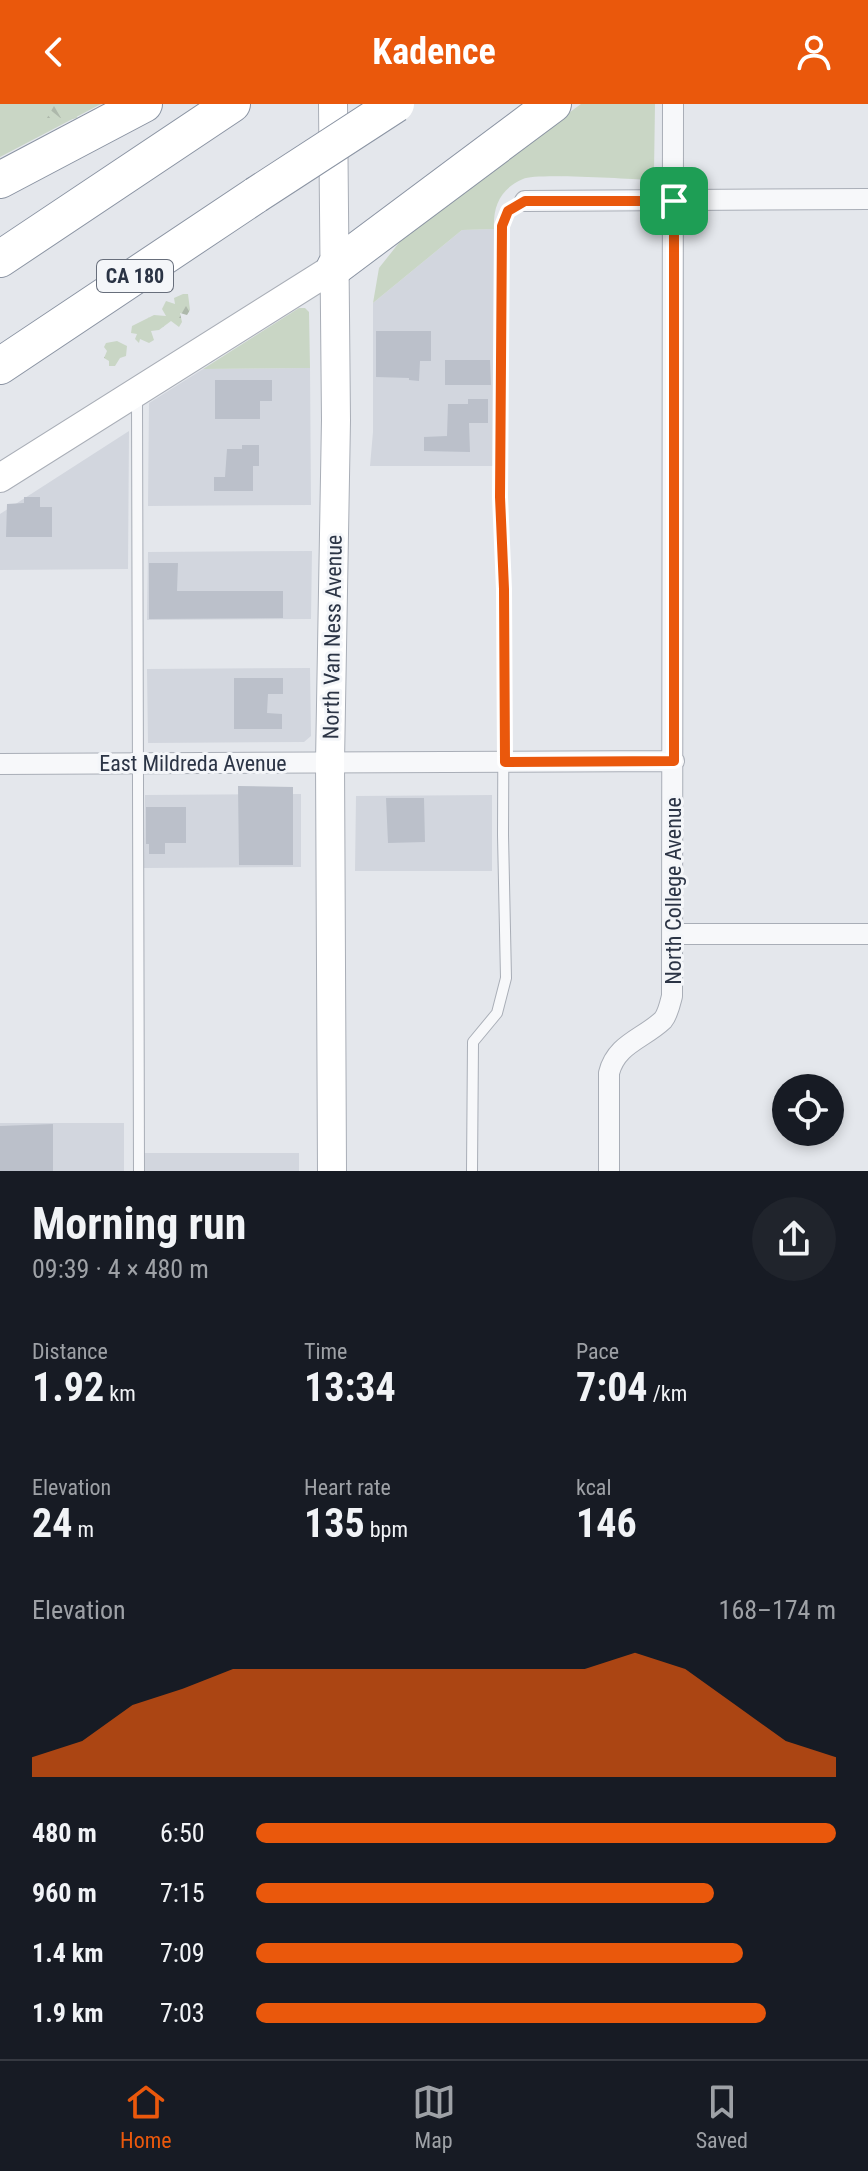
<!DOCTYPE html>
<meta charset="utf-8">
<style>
body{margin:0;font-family:"Roboto Condensed",sans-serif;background:#20242c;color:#f1f3f6;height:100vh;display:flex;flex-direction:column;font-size:30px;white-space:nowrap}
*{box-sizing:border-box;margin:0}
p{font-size:26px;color:#9ea1a6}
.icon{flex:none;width:44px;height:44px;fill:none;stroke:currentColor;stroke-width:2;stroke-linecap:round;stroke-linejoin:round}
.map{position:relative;height:1067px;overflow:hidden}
.sheet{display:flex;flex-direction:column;background:#171b24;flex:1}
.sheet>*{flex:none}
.buttons{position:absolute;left:772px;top:970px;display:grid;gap:16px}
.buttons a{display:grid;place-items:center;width:72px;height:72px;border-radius:50%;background:#171b24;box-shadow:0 4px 12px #0003;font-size:40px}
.pin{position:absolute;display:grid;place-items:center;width:68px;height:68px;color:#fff;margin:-34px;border-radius:16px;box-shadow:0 4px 12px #0006}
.round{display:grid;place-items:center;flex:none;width:84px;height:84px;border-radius:42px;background:#20242c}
.overview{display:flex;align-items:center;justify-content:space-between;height:136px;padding:0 32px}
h1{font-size:44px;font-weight:700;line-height:60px}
.stats{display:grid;grid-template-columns:repeat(3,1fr);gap:12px;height:136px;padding:8px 32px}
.stats div{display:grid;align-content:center}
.stats b{font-size:40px;font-weight:700}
.stats small{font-size:22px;font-weight:400}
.stats p{font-size:22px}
.chart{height:224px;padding:16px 32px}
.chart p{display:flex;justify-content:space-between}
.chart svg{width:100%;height:144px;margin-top:8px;fill:#ea580c;opacity:.7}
ul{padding:0 32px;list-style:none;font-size:26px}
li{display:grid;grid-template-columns:128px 96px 1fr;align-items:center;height:60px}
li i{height:20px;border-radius:10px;background:#ea580c}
header{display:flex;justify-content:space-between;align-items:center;height:104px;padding:0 32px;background:#ea580c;color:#fff;font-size:36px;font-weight:700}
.menu{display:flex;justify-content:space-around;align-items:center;height:112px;border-top:2px solid #363941;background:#171b24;font-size:22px;color:#9ea1a6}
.menu a{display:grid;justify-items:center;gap:4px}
.menu .on{color:#ea580c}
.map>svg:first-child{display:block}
.built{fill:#d2d6de}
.green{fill:#c9d6c5}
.forest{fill:url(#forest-firs)}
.building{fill:#bbc0ca}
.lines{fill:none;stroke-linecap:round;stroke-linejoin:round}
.service-casing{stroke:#a9aeb7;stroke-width:12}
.minor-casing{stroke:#a9aeb7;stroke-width:22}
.secondary-casing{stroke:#a9aeb7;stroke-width:30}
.motorway-casing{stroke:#8b94a3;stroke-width:38}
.service{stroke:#f7f8fa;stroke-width:10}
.minor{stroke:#f7f8fa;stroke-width:20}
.secondary{stroke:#fff;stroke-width:28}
.motorway{stroke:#fff;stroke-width:36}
.motorway-bridge-casing{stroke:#8b94a3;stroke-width:38;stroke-linecap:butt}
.motorway-bridge{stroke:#fff;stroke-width:36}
.route-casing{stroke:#fff;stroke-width:16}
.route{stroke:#ea580c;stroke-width:10}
.labels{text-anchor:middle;stroke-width:6;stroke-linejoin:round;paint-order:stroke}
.shield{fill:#f4f6f9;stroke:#676e7b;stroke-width:2}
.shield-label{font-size:20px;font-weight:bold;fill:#2b3445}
.street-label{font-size:22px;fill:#2b3445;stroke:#f4f6f9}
</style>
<header><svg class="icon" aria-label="back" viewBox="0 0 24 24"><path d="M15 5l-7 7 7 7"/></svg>Kadence<svg class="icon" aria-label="person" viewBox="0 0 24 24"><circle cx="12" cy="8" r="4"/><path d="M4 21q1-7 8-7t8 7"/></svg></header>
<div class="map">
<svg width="868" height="1067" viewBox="0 0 868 1067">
<defs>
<pattern id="forest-firs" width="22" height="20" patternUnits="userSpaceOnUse" patternTransform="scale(2)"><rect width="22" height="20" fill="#c9d6c5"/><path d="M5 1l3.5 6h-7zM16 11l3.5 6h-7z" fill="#adb8ab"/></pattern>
</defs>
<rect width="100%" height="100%" fill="#e4e7ec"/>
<path class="built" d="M494,125V362H370L373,328V199L462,126Z
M310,264L311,401L148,402L149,299L203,265Z
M129,327L128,465L0,466V410Z
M312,447L311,515L147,516L148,448Z
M310,564L311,632L304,638L148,639L147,565Z
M301,690V763L144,764L145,691Z
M492,691V767H355L356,692Z
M0,1019H124V1067H0Z
M143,1049H299V1067H143Z"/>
<path class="green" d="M0,0H101L0,53Z
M581,0H655L654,68L648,76C627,75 535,69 523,75C500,85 493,102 494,125L462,126L373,199L379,164L402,135L428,112Z
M299,204H305L309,208L310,264L203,265Z"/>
<path class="forest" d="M51,0H87L85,5L76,8L77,14L64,17L48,4L46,9L51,15L56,16L55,23L48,26L33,22L39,7Z
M183,190H188L190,206L187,211L180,209L182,218L179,223L171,217L159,226L151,227L154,236L149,239L140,235L139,239L135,235L137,230L131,229L132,222L154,211L166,212L162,205L166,197L175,200L174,194Z
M117,237L127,242L126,252L120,254L115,262H109V257L104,254L107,247L104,243L106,239Z"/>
<path class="building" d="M376,227H431V257H420L419,277L409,276V274L376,273Z
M445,256H490L491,281H445Z
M215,276H272V297H260V315H215Z
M468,295H488V319H469L470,348L424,347V333L447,332L448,300H468Z
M242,341H259V362H253V387H214V373H225L227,345H242Z
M24,393H40V403H52V433H6L7,400L24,399Z
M149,459H178L177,487H283V514L149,515Z
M234,574H283V590H268L267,609L282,610V625H234Z
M238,682L293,683V761H239Z
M386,694H424L425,738L388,739Z
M146,703H186V739H165V750H149V740H146Z
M53,1020V1067H0V1022Z"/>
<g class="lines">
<g class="service-casing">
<path id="service" d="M137,293L139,1067
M472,1067L473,938L497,909L506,874L503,731L504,485L500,393L502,122L508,107L525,97"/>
</g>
<g class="minor-casing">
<path id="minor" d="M525,97L868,95
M0,660L674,657
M674,830H868
M609,1067V969C616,940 643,935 663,916C668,910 670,900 672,892L673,0"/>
</g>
<g class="secondary-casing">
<path id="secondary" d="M0,374L335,163
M332,1067L330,658L336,316L333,0"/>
</g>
<g class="motorway-casing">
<path id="motorway" d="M0,76L144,0
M0,155L232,0
M335,163L553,0
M0,262L256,91"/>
</g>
<use href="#service" class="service"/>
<use href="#minor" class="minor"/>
<use href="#secondary" class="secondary"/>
<use href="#motorway" class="motorway"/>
<g class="motorway-bridge-casing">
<path id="motorway-bridge" d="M256,91L396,0"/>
</g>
<use href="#motorway-bridge" class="motorway-bridge"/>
</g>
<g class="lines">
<g class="route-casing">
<path id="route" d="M525,97H674V657L505,658L504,485L500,393L502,122L508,107Z"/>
</g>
<use href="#route" class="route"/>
</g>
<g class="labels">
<rect class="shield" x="97" y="156" width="76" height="32" rx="6"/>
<g class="shield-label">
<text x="135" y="179">CA 180</text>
</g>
<g class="street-label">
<text transform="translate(332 533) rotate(-89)" y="8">North Van Ness Avenue</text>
<text x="193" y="667">East Mildreda Avenue</text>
<text transform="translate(673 787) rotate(-90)" y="8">North College Avenue</text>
</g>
</g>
</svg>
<div class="buttons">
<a><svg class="icon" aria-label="locate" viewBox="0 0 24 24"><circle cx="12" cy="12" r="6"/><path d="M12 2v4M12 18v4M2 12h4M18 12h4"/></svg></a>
</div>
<div class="pin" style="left:674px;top:97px;background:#1e9e55"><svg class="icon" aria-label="arrive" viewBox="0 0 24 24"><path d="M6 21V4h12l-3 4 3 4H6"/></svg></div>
</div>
<section class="sheet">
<div class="overview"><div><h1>Morning run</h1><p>09:39 · 4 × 480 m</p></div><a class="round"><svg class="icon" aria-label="share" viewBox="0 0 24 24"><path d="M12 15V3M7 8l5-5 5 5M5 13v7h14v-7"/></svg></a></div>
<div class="stats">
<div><p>Distance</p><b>1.92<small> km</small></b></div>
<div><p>Time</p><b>13:34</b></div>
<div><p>Pace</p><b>7:04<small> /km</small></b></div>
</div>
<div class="stats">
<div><p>Elevation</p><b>24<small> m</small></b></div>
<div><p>Heart rate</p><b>135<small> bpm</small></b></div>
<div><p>kcal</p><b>146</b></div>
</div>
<div class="chart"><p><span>Elevation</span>168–174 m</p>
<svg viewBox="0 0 160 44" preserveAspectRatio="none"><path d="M0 44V38L10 33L20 22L30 17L40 11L50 11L60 11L70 11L80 11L90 11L100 11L110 11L120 6L130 11L140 22L150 33L160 38V44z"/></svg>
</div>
<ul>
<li><b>480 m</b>6:50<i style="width:100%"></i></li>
<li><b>960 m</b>7:15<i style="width:79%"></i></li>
<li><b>1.4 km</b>7:09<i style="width:84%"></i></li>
<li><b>1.9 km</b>7:03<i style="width:88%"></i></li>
</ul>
</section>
<nav class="menu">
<a class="on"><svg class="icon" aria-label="home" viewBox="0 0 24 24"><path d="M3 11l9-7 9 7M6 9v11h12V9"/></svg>Home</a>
<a><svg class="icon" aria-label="map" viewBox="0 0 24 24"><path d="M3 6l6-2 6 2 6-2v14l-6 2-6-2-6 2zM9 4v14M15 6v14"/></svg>Map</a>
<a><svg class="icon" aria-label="saved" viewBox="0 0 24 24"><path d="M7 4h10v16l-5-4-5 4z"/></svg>Saved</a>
</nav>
